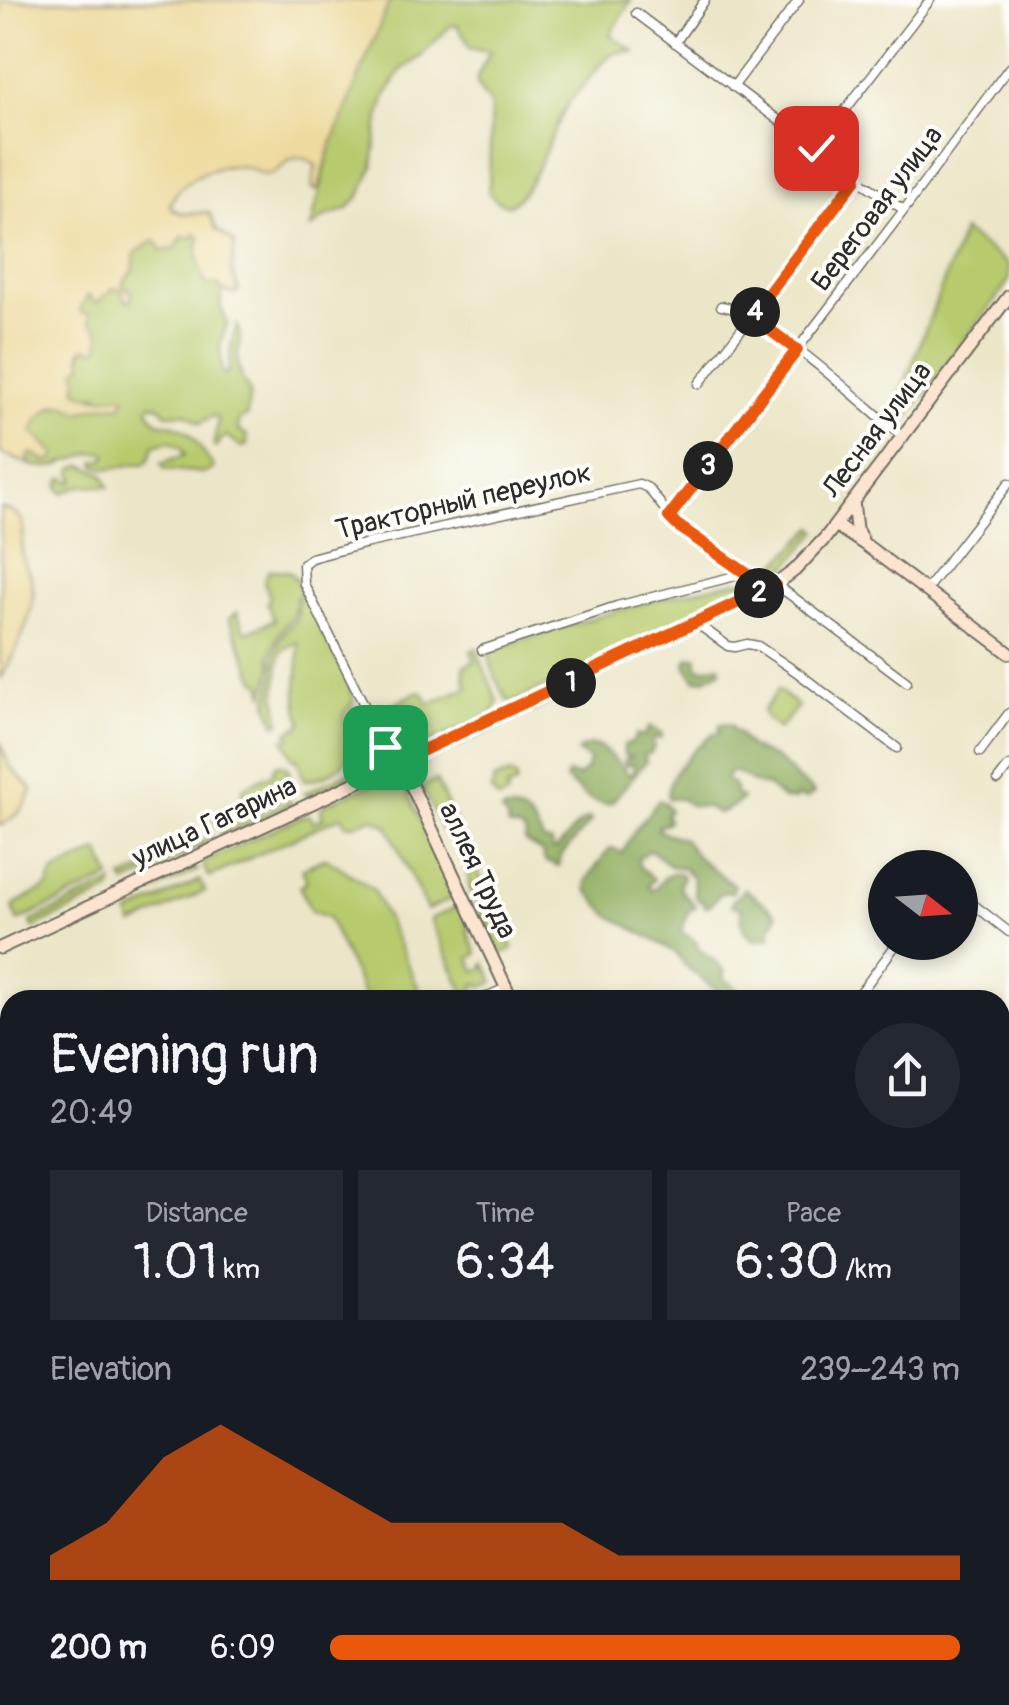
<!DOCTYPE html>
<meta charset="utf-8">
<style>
body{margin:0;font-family:Pangolin,sans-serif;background:#242831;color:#f1f3f6;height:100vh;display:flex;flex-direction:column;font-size:38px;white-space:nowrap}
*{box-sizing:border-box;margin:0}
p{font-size:32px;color:#9ea1a6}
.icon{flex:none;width:55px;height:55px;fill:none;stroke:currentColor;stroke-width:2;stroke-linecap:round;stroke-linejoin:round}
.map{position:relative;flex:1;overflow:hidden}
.drawer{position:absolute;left:0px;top:990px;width:1010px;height:715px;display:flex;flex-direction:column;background:#171b24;border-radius:30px 30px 0 0;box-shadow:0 5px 15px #0003}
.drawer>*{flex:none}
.needle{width:65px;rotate:107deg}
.controls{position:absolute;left:868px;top:850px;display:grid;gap:20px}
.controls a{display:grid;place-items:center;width:110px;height:110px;border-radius:50%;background:#171b24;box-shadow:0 5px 15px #0003;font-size:50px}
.pin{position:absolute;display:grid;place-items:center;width:85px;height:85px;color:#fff;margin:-42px;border-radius:20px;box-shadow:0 5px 15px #0006}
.km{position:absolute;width:50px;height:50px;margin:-25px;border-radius:50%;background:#222;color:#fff;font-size:28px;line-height:50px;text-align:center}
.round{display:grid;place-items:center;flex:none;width:105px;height:105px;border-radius:52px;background:#242831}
.summary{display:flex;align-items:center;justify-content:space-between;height:170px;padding:0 50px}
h1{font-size:55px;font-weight:600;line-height:75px}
.stats{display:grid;grid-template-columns:repeat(3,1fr);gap:15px;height:170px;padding:10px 50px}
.stats div{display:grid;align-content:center;border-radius:0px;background:#242831;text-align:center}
.stats b{font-size:50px;font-weight:600}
.stats small{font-size:28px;font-weight:400}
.stats p{font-size:28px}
.chart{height:280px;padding:20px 50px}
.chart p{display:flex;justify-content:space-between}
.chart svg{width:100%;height:180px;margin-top:10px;fill:#ea580c;opacity:.7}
ul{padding:0 50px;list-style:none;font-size:32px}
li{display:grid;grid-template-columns:160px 120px 1fr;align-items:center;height:75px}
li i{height:25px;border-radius:12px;background:#ea580c}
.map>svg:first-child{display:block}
.green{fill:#b7ca6d;stroke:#717a4c;stroke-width:2.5}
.forest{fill:#91ae60;stroke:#5e6c46;stroke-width:2.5}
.sand{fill:#eeda9e;stroke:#8c8264;stroke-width:2.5}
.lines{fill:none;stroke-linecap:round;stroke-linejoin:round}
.street-casing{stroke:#6f6c62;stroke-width:11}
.secondary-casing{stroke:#6f6c62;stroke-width:15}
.street{stroke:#fff;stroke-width:8}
.secondary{stroke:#fce5d0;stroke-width:11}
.route-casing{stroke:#fff;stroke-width:20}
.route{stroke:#ea580c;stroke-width:12}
.labels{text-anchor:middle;stroke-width:8;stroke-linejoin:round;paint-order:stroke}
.street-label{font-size:28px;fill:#2b2b2b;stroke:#fdfcf7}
</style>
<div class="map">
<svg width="1009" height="1705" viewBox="0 0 1009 1705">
<rect width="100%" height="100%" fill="#fdfcf7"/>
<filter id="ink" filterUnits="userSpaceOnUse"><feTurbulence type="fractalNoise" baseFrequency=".01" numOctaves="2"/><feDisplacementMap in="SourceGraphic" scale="20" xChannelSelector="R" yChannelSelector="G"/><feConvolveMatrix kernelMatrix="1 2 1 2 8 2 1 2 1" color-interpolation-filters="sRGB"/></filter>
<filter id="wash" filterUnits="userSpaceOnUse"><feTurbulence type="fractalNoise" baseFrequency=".0048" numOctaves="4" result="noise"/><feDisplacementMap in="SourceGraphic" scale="40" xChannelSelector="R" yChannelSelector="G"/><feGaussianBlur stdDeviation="2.25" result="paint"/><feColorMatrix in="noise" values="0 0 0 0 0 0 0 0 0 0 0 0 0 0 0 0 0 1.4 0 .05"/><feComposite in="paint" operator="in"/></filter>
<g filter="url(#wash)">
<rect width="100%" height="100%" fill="#ece6c8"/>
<path class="green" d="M390,0H631L610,35L635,52C609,49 606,58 591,76C583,87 574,94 567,106C551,131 533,194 509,205L498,202L489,192L491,105C468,78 478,79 490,51L471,48L458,26L451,25L419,58L401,70L386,95L379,118L373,167L360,196L346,210L326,216L311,228L330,149Z
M963,231L1009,265V281L897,432L889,425Z
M196,233L200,238L197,246L222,291L220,305L227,324L220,344L222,371L225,375L229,371L231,347L237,325C244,339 236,350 238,365C239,370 242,375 242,380C255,394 247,399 247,416L240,419L237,426L239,431L247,435V445L241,447L227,436L221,439L217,447H214C213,436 220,428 217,417L213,416L200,423L185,413L167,414L159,406L151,404L148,410L157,422C195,425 193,442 214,467L211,471L204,473L165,469L161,463L185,455L181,448L170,441L154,445L149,460L144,464C128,462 113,473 96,466L95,462L106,459L107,454C91,448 81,461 66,461C56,470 43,467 31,465L28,458L32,453L45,461L55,453L32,432C38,417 47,408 63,404L81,412C94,406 106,403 121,406L98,395H85L76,390L78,380L75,371L85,347L80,308L88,295L98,302L114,288L122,290V284L133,270L134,253L154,241L159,244Z
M83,465L103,474L109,487C98,487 87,483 75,488C71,489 67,492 63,493L59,488L61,480L66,478L72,483L75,479L72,473L73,469Z
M814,527L818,531L783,571L771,576L769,574L772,569Z
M269,570C291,570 292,570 302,590C295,597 293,602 295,612L278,635L270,656L272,665L265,694L262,684L256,680L229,619L237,612L244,630L247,632L274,620L267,603L270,598L264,581Z
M739,581L752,586V591L517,700L508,701C499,687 490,668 489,651C572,624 654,597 739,581Z
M304,594L347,679L354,702C333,720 353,727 352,745C350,766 323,780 304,780L298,760L293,758L284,739L291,737L288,732L301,725L302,721C291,696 302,668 298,642L283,649V652L280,655L276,694L280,722L276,724L268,704L275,665L274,657L281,637L297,617L298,600Z
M476,648L498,703L492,714L414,750L401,752L392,749L377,715L382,712L391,726L402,722L392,706L418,691L422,692L429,704L468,687L464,677V666L475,661L471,651Z
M574,686L578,689L417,765L424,755Z
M778,690L798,706L779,729L765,717L763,711Z
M355,708H358L367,726L371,740L370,742C366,742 361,743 359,740C354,733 351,717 352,710Z
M371,762L373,766L312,796H307L305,793Z
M279,764L287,767L290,773L282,777L289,794L218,828L214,820L215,814L242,800L244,787L274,773L275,766Z
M511,774L517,778L516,785L507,788L508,795L499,800L491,791L494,780Z
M392,778L404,784L455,897L427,910L387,825L372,818L354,825L346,824L342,816L209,877L203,865L206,860L305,815H309L314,822L323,818L321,810L323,805L381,780Z
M436,780L513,948L504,953L499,951L470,889L467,869L455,843L442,830L422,787Z
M290,801L293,807L223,838L221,833Z
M212,837L214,842L126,884L123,879Z
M99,851L111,878L18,921L13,908L16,904L48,887L54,872Z
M326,858L373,889L419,989L418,993L403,1000H366L328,917L311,911L300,887L307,881L302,869Z
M192,867L198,870L123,906L125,899Z
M200,880L205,891L133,925L129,914Z
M113,883L111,891L33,928L31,922Z
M459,906L470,929L467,931L477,954L470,958L475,971L484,968L483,964L485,963L494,982L482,987L479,983L474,985L475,990L465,995L430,919Z
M1009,1129V1245L1004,1244L1000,1249V1147L1007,1141L1003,1137Z
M1009,1630V1697L994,1705H934L929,1695H1000V1635Z
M699,1695H735L732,1705H677Z"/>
<path class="forest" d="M697,657V665L700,669L720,665L721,670L705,679L695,680L686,664L688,658Z
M722,724L731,725L733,730L738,732C749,749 752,748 770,756C781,760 788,770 795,777C802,784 809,785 814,793L806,799L798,796L795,800L783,799L767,785C752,787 746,774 732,771L726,779L735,787V794L742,798C737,805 725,812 717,813L707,807L690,805L681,799L668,798C665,775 690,755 706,739L712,734L720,733L719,725Z
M650,726L662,734L661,738L652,739L654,746L651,753L644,755L646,761L612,802C594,808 579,790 565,779L568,773L578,777L587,768L589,759L577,752C599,733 612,759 628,774H631L634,771L632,763L626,766L624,765L625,760L632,757L624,755V745L633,742L636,734L644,736Z
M659,800L665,803L670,810L666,816L669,820L667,823L658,827L659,831L684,839L697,857L734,885L733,892L721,893L709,906L705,907L703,901H699L695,895L693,877L683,868L670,866L651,850L638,858L639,866L654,879L648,885L652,891C663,885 664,868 681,874L683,877L679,885L682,892L696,906L687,913L682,932L696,942L698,949L713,959L725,971L723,977L739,991L736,994L722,995L685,965L675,952L609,915L587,890V880L609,849L613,848L622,853L635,830Z
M504,810C529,808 533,822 544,841L552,843V850L557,849L579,824L589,818L591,821L560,857L559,866H556L551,862L548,863L544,859L543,853L525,842L526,834L520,829L509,827L507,818L501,813Z
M744,888L777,914L775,922L771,926V937L754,940C741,931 741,923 741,908L732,906V901L739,896Z"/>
<path class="sand" d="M0,0H390L330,149L319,187L315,190L312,187L316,166C292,143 281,175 267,175C260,175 251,168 244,167C218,162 179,179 170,205C178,218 196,213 209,212L216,229L235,243L231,270L239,290L234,294L222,291L218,284L207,285C199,271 195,254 200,238L196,233L191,238L183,236L175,249L161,251L159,244L154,241L135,253L133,270L122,284L124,288L132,291L131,301H126L122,290L114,288L98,302H94L88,295L80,308L81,313H89L90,322L100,332L99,348L95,350L85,347C79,351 81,358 83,364L76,371L78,380L76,390C89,398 107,399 121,395L125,398L121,406C106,403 94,406 81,412C75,411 70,407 64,405C50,401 37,420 32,432C42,438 46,447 56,454L53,461H45L32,453L28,458L31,465L0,453Z
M0,508C37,516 18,536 23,558C24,566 30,573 32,581C39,609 14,655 0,679Z
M0,741L9,766L32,789C27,807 15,817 0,826Z"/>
</g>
<g filter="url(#ink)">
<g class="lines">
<g class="street-casing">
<path id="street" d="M636,13L857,179L904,210
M675,43L705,0
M733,87L799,0
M816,148L930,0
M721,306C763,310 865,406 902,436
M699,384L857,179
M669,517L904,210L1009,68
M926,590L1009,483
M696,623L728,646L735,647L747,644L758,646L798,673L897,748
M482,650L617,606L747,573
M980,752L1009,713
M400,761L385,747L304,584L303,564L311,558L364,544L639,484L648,488L677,525L747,573L775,585L789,594L907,682
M998,780L1009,766
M960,894L1009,932
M479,1000L506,988
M855,1000L898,942
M0,1386L10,1407
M145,1695L150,1705"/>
</g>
<g class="secondary-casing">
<path id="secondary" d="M853,501L856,529L862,540
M835,525L867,546L1009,653
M400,761L512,1000
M0,948L577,680L775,585L795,570L826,537L1009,296
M1000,1538L1009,1534
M1000,1554L1009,1550
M740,1695L744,1705
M825,1695L829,1705
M842,1695L846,1705
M655,1705L675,1695
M756,1705L789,1695"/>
</g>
<use href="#street" class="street"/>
<use href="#secondary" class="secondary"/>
</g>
</g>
<g class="lines" filter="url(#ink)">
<g class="route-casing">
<path id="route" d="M385,747L400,761L775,585L747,574L677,525L669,517L797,350L751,316L856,179L816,148"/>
</g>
<use href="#route" class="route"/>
</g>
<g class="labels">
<g class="street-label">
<text transform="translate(876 208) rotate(-53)" y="10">Береговая улица</text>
<text transform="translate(876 429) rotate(-53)" y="10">Лесная улица</text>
<text transform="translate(463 500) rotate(-13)" y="10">Тракторный переулок</text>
<text transform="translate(214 821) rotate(-25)" y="10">улица Гагарина</text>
<text transform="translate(479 870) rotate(65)" y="10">аллея Труда</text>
</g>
</g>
</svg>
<div class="controls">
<a><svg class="needle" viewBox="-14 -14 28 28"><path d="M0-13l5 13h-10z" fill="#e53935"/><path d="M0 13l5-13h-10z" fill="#9ea1a6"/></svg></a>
</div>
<div class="pin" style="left:385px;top:747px;background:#1e9e55"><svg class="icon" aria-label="arrive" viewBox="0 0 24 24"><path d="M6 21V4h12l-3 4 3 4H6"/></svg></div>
<div class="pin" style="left:816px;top:148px;background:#d93025"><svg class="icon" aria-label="check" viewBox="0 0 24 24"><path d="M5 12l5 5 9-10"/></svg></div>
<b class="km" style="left:571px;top:683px">1</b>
<b class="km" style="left:759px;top:593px">2</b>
<b class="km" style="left:708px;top:466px">3</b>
<b class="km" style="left:755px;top:312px">4</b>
<section class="drawer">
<div class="summary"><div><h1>Evening run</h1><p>20:49</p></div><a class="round"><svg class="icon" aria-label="share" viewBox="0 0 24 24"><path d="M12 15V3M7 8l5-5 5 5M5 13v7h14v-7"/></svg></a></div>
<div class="stats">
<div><p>Distance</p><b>1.01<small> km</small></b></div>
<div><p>Time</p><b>6:34</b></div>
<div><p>Pace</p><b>6:30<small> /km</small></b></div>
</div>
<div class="chart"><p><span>Elevation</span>239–243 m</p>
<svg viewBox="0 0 160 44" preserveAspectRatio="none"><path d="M0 44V38L10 30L20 14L30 6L40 14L50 22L60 30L70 30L80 30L90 30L100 38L110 38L120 38L130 38L140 38L150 38L160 38V44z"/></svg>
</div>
<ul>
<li><b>200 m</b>6:09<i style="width:100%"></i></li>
</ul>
</section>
</div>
